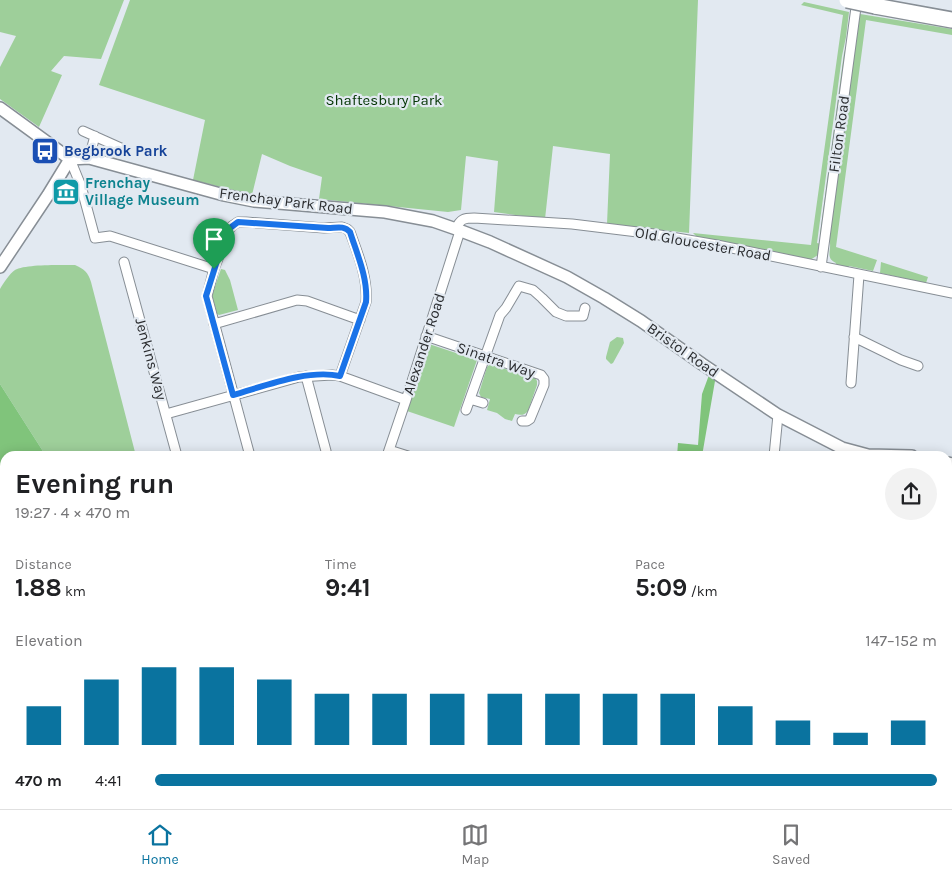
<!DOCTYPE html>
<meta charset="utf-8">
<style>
body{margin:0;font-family:Karla,sans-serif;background:#f2f2f2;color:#202124;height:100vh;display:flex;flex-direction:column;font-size:19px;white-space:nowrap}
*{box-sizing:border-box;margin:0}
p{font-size:16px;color:#757577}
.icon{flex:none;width:28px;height:28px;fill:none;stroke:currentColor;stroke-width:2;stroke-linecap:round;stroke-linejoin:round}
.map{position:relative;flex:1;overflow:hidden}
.side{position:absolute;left:0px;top:451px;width:952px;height:359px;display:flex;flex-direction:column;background:#fff;border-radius:15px 15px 0 0;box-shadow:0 2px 12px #0003}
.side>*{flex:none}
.pin{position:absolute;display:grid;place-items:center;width:42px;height:42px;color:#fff;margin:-51px -21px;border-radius:50% 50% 50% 0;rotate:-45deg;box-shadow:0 0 5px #0007}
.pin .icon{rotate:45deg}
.round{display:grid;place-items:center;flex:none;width:52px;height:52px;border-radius:26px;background:#f2f2f2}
.overview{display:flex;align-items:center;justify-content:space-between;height:85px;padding:0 15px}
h1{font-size:28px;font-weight:700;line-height:38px}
.figures{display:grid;grid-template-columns:repeat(3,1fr);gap:8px;height:85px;padding:5px 15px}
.figures div{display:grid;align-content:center}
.figures b{font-size:25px;font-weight:700}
.figures small{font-size:14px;font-weight:400}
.figures p{font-size:14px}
.chart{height:140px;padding:10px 15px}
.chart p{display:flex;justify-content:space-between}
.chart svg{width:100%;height:90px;margin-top:5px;stroke:#0a739f;stroke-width:6}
ul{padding:0 15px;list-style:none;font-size:16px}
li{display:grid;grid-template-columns:80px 60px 1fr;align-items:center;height:38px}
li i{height:12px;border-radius:6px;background:#0a739f}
.tabs{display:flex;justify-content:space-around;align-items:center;height:70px;border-top:1px solid #e0e0e0;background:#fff;font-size:14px;color:#757577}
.tabs a{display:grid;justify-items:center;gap:2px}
.tabs .current{color:#0a739f}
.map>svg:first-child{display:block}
.green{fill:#9ecf9a}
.forest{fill:#80c47b}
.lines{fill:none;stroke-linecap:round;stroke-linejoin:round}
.street-casing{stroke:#878e95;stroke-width:11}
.secondary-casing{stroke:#878e95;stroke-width:14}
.highway-casing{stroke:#878e95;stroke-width:18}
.street{stroke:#fff;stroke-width:9}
.secondary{stroke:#fff;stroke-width:11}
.highway{stroke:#fff;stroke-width:15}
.highway-bridge-casing{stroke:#878e95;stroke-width:18;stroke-linecap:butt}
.highway-bridge{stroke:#fff;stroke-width:15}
.route-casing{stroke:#fff;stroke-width:10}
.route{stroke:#1a73e8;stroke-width:6}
.labels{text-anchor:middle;stroke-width:4.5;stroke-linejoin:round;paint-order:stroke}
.park-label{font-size:15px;fill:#033503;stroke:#e2e9f1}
.street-label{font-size:15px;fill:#2a2c2f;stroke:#e2e9f1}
.transit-label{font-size:15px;font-weight:bold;fill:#164399;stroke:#e2e9f1;text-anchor:start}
.culture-label{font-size:15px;font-weight:bold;fill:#0d838f;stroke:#e2e9f1;text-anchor:start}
</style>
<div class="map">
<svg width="952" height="809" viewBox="0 0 952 809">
<rect width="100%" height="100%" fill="#e2e9f1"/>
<path class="green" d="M0,0H124L101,59L64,56L51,71L62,75L39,127L0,99V67L16,36L0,32Z
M130,0H698L689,233L607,224L610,154L553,146L545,219L494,212L498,161L466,156L461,210L448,212L319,199L322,177L290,166L262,154L252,195L193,180L205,120L99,85Z
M804,2L849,12L846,37L842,56L817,243L821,244L818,255L810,260L697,237L693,233L811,245L843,15L801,5Z
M860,14L952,29V35L866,20L836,247L877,260L873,271L849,266L848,269L835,266L836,263C824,258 833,249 829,239L855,37H857Z
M847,43L822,238L820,234L844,53Z
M881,262L928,277L926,283L880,273Z
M75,265C84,269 88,272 91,282L136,456H46L0,384V289C3,284 10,273 15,270C25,264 61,265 75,265Z
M221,269L225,270L230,280L238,310L219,315L217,314L212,295Z
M617,337L623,338L624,343L613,363L611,364L606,359V357L610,342Z
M429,344L477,360L454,427L407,411Z
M489,365H492L535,378L537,381V385L528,411C524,416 520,415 515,414L512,421L505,419L497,413L487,410L490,399L481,397L479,393L487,367Z
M5,639V805H173L176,809H0V646Z"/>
<path class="forest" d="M709,375H712L715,381L702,456H677L678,443L698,445L702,394Z
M0,384L46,456H5V521L0,486Z
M426,805H652L651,809H415V808Z"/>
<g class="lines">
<g class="street-casing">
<path id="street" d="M83,131L121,148
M89,158L95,136
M70,159L81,186L95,238L110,236L214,269
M456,229C460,219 464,218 474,218L572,224L654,234L717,245L952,293
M124,262L177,456
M821,267L857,0
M214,324L297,300L307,301L360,320
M426,336L541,375L544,379V385L530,419L527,421H522
M854,337L901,360L918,366
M306,376L326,451V456
M851,383L859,275
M470,399L483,403
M466,410L500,315L506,308L519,286L533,290L542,298L556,312L566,316H583L585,308
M166,414L299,377L332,375L340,376L406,400
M389,450L408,456
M250,456L207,296L214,269L229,230L232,226L238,222H246L324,228L342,227L347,229L350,232C358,254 368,278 366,302L340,376
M387,456L406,400L460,231
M774,456L778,415
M948,569L952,570
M0,640L5,633
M948,712H952
M699,805L700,809
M168,809L175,805"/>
</g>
<g class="secondary-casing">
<path id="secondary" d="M0,108L70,159L89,158L224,195L254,201L385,212L433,221L456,229L490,242L567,277L604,298L641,321L702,364L778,415L842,448L868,455L912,456
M0,267L48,195L70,159
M948,463L952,464
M0,516L5,550
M180,805L183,809"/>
</g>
<g class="highway-casing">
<path id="highway" d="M875,6L952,20"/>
</g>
<use href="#street" class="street"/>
<use href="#secondary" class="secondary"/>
<use href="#highway" class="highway"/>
<g class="highway-bridge-casing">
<path id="highway-bridge" d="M847,0L875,6"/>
</g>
<use href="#highway-bridge" class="highway-bridge"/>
</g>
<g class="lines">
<g class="route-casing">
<path id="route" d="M238,222L328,228C336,228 344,225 350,232C357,254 368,278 366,302L340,376C307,369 265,386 233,395L206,296L222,245L230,228Z"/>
</g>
<use href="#route" class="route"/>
</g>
<defs>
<g id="bus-square" transform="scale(1.4375)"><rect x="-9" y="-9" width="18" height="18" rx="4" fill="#1a4fb4" stroke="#e2e9f1"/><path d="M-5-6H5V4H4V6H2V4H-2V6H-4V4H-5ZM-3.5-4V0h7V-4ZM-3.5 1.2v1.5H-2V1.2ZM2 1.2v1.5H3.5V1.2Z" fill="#fff"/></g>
<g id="museum-square" transform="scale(1.4375)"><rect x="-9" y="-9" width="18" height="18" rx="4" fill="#0f9aa8" stroke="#e2e9f1"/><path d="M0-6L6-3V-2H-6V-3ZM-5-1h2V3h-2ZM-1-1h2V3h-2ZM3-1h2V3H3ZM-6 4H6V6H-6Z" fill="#fff"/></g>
</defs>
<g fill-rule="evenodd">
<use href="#bus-square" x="45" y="151"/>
<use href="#museum-square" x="66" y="192"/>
</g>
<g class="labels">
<g class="park-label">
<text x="384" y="105">Shaftesbury Park</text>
</g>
<g class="street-label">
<text transform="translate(839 134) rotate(-82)" y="5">Filton Road</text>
<text transform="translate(286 201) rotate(7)" y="5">Frenchay Park Road</text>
<text transform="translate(703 244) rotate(10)" y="5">Old Gloucester Road</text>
<text transform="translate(424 344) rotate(-72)" y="5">Alexander Road</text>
<text transform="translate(683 350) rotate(35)" y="5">Bristol Road</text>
<text transform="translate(151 359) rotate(75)" y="5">Jenkins Way</text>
<text transform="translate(496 360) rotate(19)" y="5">Sinatra Way</text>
</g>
<g class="transit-label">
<text x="64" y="156">Begbrook Park</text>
</g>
<g class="culture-label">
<text x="85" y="188">Frenchay<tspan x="85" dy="17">Village Museum</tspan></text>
</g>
</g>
</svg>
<div class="pin" style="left:214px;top:269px;background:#1e9e55"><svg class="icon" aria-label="arrive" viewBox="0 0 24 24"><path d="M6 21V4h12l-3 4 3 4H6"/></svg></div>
<section class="side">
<div class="overview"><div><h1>Evening run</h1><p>19:27 · 4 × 470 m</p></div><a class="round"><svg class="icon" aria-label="share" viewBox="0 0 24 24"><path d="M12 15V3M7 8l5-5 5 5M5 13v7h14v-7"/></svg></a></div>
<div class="figures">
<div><p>Distance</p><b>1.88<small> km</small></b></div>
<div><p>Time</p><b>9:41</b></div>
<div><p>Pace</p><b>5:09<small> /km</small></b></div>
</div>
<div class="chart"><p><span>Elevation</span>147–152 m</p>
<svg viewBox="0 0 160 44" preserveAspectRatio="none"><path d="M5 44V25M15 44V12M25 44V6M35 44V6M45 44V12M55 44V19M65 44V19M75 44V19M85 44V19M95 44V19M105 44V19M115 44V19M125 44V25M135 44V32M145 44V38M155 44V32"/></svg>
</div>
<ul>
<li><b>470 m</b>4:41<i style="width:100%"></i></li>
</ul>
</section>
</div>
<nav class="tabs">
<a class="current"><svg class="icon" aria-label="home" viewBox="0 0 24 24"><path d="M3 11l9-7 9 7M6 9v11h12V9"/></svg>Home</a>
<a><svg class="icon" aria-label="map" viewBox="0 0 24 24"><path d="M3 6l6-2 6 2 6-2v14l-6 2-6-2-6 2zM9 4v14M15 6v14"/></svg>Map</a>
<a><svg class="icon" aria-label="saved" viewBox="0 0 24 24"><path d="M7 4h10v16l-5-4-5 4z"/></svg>Saved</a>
</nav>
